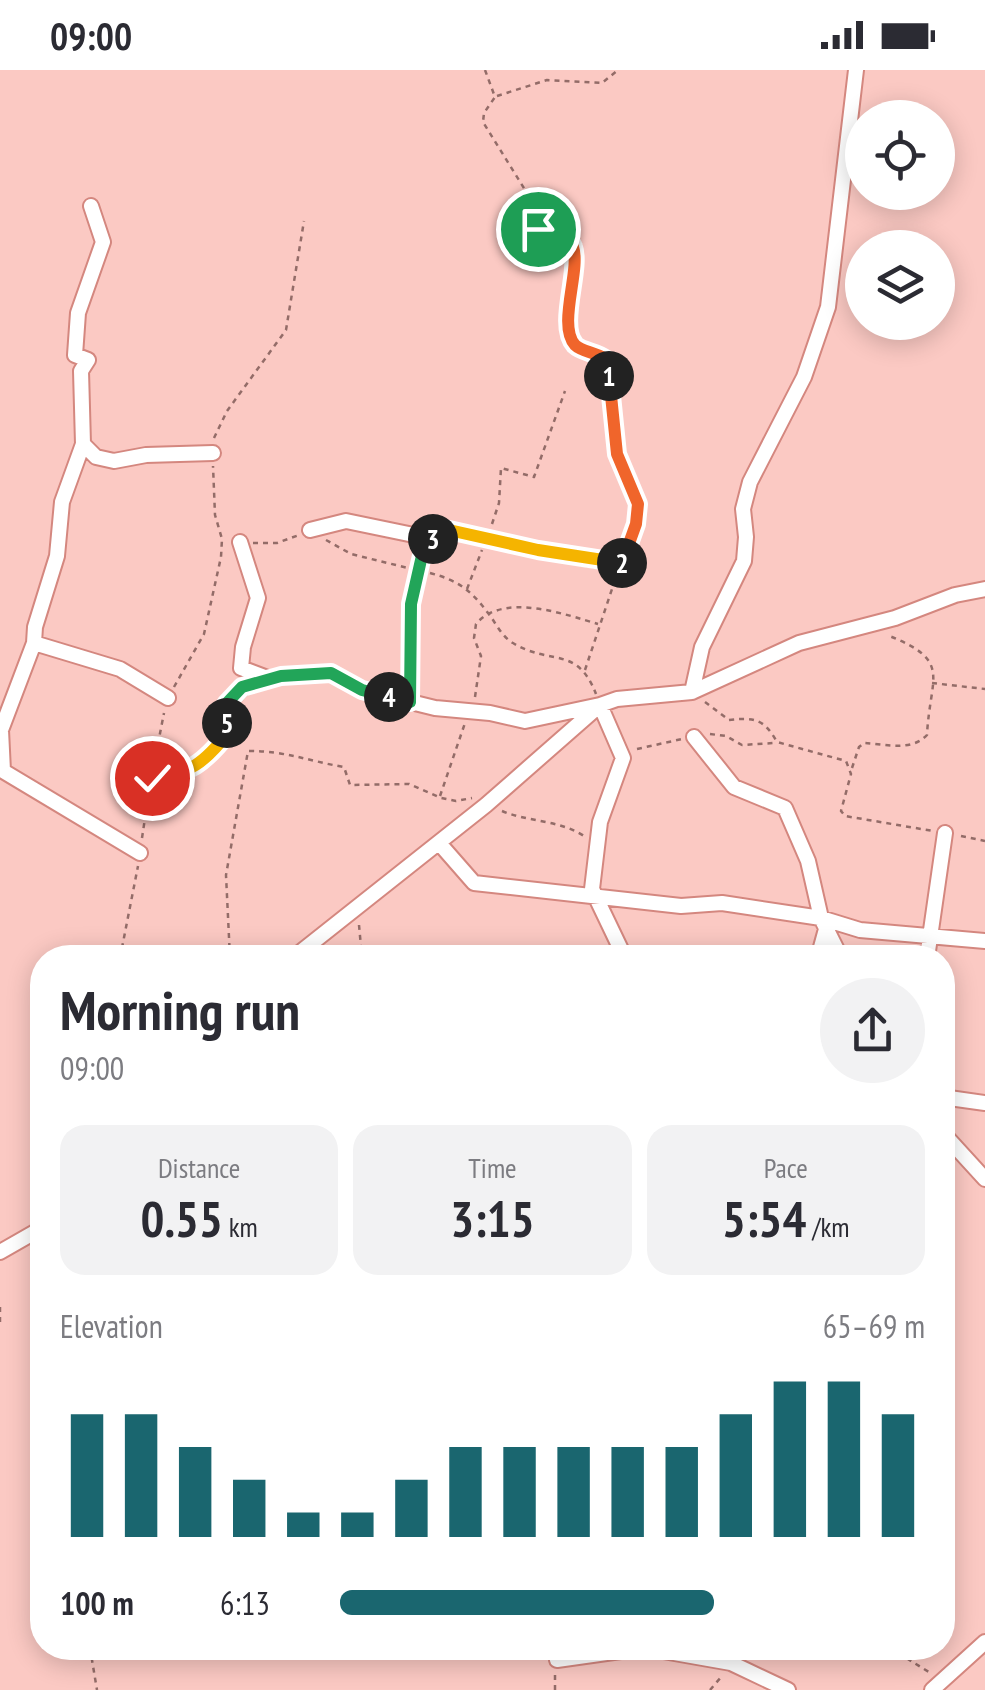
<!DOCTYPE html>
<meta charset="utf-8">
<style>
body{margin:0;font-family:"PT Sans Narrow",sans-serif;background:#f2f2f3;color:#2b2b33;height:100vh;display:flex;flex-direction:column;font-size:38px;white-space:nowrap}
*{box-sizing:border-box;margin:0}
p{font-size:32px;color:#7c7c81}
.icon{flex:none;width:55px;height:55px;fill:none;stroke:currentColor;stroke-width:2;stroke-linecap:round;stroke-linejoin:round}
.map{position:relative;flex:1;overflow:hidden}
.details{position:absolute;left:30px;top:875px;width:925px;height:715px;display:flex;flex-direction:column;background:#fff;border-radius:40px;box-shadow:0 5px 25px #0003}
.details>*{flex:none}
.tools{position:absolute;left:845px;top:30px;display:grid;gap:20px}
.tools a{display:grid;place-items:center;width:110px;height:110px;border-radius:50%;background:#fff;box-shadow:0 5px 25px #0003;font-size:50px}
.pin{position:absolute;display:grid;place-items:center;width:85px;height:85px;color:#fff;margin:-42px;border:5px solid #fff;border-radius:50%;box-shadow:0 2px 10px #0007}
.km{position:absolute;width:50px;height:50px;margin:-25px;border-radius:50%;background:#222;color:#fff;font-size:28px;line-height:50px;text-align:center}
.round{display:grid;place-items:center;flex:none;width:105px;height:105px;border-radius:52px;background:#f2f2f3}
.summary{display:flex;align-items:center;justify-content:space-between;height:170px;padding:0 30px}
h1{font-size:55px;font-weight:700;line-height:75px}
.figures{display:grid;grid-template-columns:repeat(3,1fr);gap:15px;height:170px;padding:10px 30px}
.figures div{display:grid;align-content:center;border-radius:25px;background:#f2f2f3;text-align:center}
.figures b{font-size:50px;font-weight:700}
.figures small{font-size:28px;font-weight:400}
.figures p{font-size:28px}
.chart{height:280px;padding:20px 30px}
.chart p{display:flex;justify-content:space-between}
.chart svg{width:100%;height:180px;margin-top:10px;stroke:#1a666f;stroke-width:6}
ul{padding:0 30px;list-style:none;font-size:32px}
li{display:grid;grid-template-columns:160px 120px 1fr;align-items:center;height:75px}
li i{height:25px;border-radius:12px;background:#1a666f}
.status{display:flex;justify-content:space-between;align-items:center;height:70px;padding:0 50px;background:#fff;direction:ltr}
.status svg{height:28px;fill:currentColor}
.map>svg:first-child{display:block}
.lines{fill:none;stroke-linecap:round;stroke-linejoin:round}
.minor-casing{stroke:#d4877f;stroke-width:18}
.path{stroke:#936c68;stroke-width:2.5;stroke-dasharray:5 5;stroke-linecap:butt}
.minor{stroke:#fff;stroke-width:14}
.split-1-casing{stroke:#fff;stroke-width:20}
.split-2-casing{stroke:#fff;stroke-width:20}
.split-3-casing{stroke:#fff;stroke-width:20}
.split-4-casing{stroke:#fff;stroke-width:20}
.split-5-casing{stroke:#fff;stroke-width:20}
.split-6-casing{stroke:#fff;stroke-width:20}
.split-1{stroke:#f0652b;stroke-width:12}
.split-2{stroke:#f0652b;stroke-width:12}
.split-3{stroke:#f5b400;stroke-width:12}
.split-4{stroke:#22a559;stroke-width:12}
.split-5{stroke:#22a559;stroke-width:12}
.split-6{stroke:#f5b400;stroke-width:12}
</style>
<div class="status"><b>09:00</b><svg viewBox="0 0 49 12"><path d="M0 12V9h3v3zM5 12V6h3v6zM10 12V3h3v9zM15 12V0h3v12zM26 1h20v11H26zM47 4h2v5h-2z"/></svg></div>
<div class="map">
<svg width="985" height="1620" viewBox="0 0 985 1620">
<rect width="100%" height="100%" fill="#fbc9c3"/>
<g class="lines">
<g class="minor-casing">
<path id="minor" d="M91,136L103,172L78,243L75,285L88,290L81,301L83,374L96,387L114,391L146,385L213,383
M83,374L62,432L57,486L35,557L34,573L1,660L3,701L140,783
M310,460L346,451L433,469L449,460L538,480L621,494
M240,472L258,528L243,577L241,598L270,609
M34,573L120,599L168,628
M692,622L702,577L744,491L746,467L743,439L750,412L804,307L828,237L856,0
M410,632L411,534L427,468
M694,667L734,717L785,738L808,791L821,848L841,888
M151,707C189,705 205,692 228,663L227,635L243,617L281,606L331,603L362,620L435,638L490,643L525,651L600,635L623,688L600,752L592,819L625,888
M439,773L474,813L681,836L722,833L821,848L860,860L985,871
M293,888L486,735L600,635L617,629L692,622L799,573L895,548L955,525L985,519
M818,888L826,859
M927,888L945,763
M942,1027L985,1033
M942,1062L985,1109
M0,1182L42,1158
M646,1578L731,1593L788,1620
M557,1590L642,1578
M932,1620L985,1572"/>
</g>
<path class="path" d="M485,0L495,27L484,43L483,52L527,123L534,155L542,161H560L574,177L571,264L577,277L595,282L606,291L617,384L638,434L636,454L626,481
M497,26L547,10L602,13L618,0
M214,368L227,341L286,260L304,151
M492,454L499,433L501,398L534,407L565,321
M326,470L351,484L408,498
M253,473H277L299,465
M430,503C457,510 471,520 488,543C496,553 501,566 513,573C551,596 577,575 596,624
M467,519L482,480
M585,600L616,507
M932,613L985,619
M174,617L204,564L221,487L222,469L215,445L213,396
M475,627L481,586L474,568L476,554C503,522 564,544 598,554
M705,632L729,650C755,647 764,649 777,672L846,691L851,704L841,741L845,746L933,761
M710,664L726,666L742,675L774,673
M637,679L682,669
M154,694L164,643
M852,698L859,677L864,673C885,674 911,682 927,665C930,605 953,591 887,565
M440,726L465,653
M502,741C528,752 560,750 584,766
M961,766L985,771
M142,768L149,722
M359,855L362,888
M120,888L138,796
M230,888L226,805L248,681C287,681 308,691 344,697L350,715L409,714L441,728L456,731L472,728
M0,1237V1254
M90,1578L97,1620
M890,1578L932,1604
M555,1620V1602
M710,1620L722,1606"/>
<use href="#minor" class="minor"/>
</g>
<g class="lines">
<g class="split-1-casing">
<path id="split-1" d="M538,159H557C562,164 571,170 573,177C581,200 557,255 575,275C582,282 596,282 605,289L609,306"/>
</g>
<g class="split-2-casing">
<path id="split-2" d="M609,306L617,384L638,434L636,454L622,493"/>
</g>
<g class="split-3-casing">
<path id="split-3" d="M433,469L449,460L538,480L622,493"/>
</g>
<g class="split-4-casing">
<path id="split-4" d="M389,627L410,632L411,534L426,468L433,469"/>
</g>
<g class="split-5-casing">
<path id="split-5" d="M227,653L226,634L242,617L281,606L331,603L362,620L389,627"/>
</g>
<g class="split-6-casing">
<path id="split-6" d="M152,708C189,705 205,692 228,663L227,653"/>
</g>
<use href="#split-1" class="split-1"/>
<use href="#split-2" class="split-2"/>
<use href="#split-3" class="split-3"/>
<use href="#split-4" class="split-4"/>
<use href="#split-5" class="split-5"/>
<use href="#split-6" class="split-6"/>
</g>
</svg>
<div class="tools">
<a><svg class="icon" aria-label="locate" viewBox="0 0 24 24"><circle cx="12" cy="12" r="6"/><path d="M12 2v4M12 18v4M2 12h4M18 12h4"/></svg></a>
<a><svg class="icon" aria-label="layers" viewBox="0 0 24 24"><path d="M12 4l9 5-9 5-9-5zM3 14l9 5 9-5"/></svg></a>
</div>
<div class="pin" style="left:538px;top:159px;background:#1e9e55"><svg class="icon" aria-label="arrive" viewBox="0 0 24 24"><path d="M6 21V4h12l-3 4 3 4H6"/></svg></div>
<div class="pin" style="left:152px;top:708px;background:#d93025"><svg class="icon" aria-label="check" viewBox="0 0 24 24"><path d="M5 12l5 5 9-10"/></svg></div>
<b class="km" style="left:609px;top:306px">1</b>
<b class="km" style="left:622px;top:493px">2</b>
<b class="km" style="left:433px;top:469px">3</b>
<b class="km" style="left:389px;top:627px">4</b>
<b class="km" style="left:227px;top:653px">5</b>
<section class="details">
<div class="summary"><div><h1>Morning run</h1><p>09:00</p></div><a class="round"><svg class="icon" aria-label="share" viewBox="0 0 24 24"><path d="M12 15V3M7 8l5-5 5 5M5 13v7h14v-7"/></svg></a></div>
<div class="figures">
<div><p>Distance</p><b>0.55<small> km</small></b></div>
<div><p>Time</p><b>3:15</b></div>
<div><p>Pace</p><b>5:54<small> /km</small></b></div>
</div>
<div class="chart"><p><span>Elevation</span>65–69 m</p>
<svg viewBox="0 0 160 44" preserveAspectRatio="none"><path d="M5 44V14M15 44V14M25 44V22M35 44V30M45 44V38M55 44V38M65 44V30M75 44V22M85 44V22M95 44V22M105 44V22M115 44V22M125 44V14M135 44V6M145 44V6M155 44V14"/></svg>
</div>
<ul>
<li><b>100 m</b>6:13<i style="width:64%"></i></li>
</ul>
</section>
</div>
